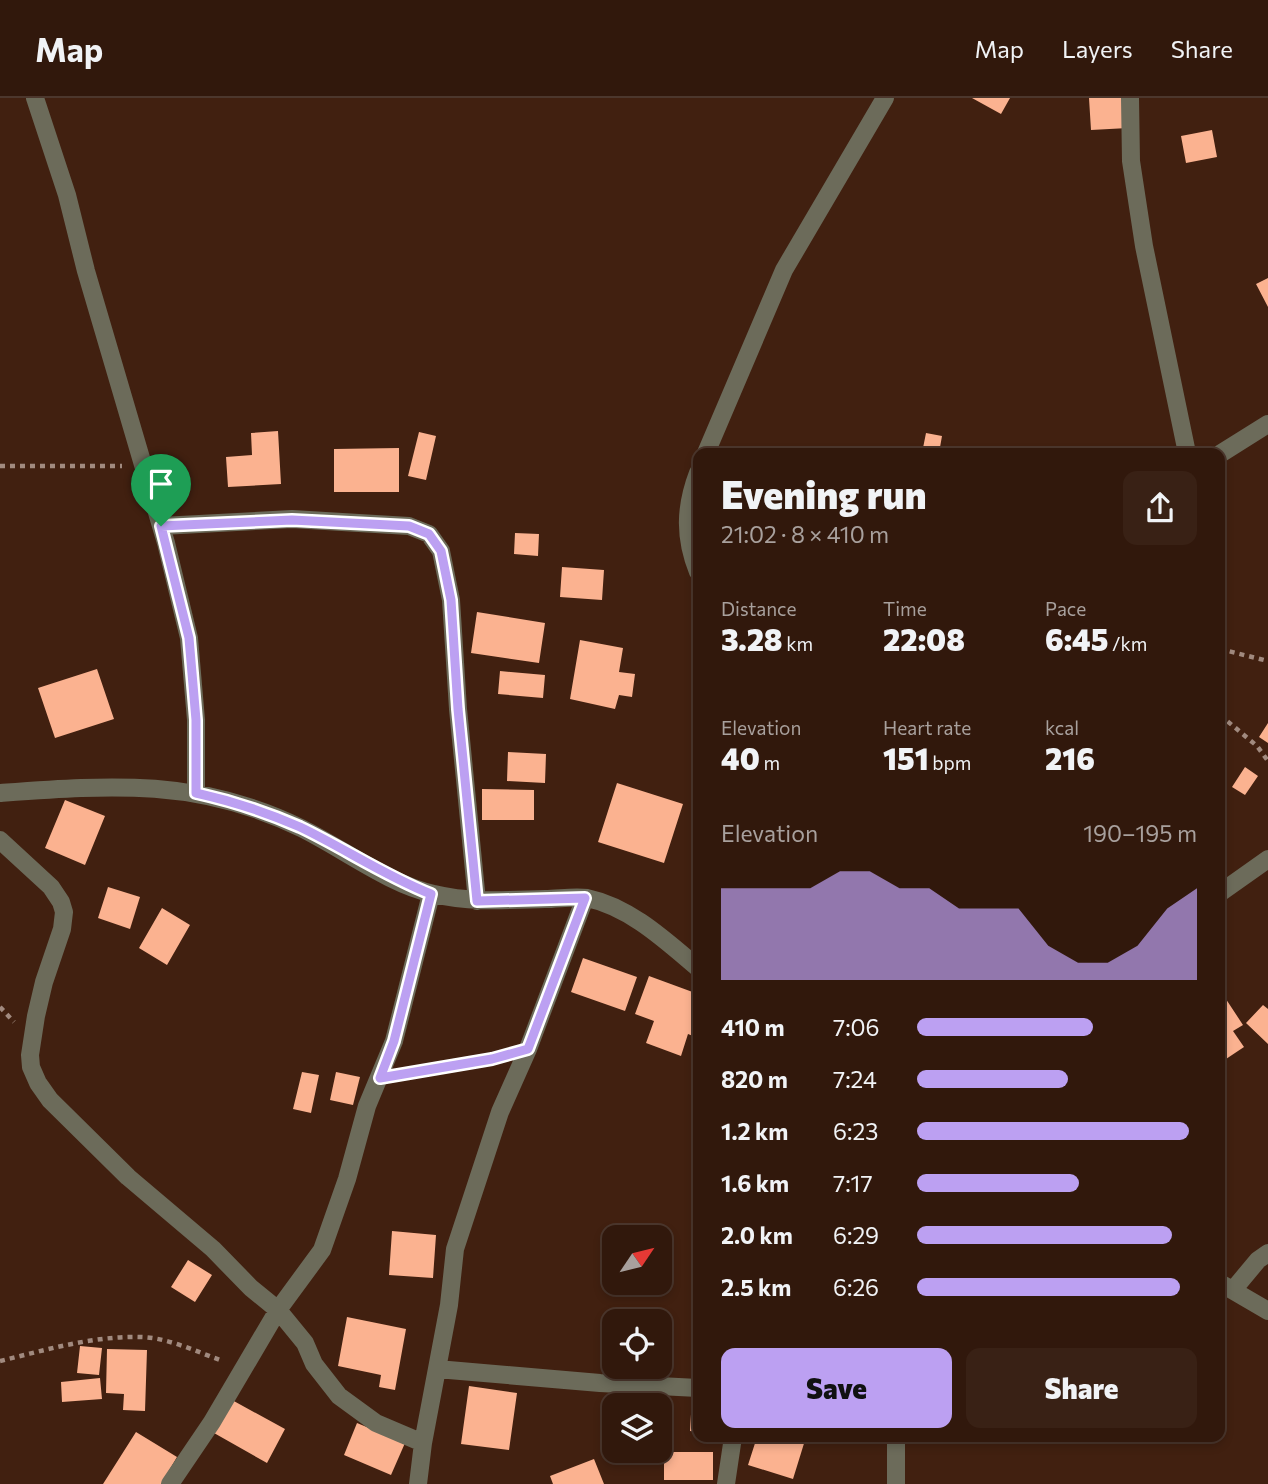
<!DOCTYPE html>
<meta charset="utf-8">
<style>
body{margin:0;font-family:Commissioner,sans-serif;background:#392115;color:#f1f3f6;height:100vh;display:flex;flex-direction:column;font-size:26px;white-space:nowrap}
*{box-sizing:border-box;margin:0}
p{font-size:23px;color:#a8a09d}
.icon{flex:none;width:38px;height:38px;fill:none;stroke:currentColor;stroke-width:2;stroke-linecap:round;stroke-linejoin:round}
.map{position:relative;flex:1;overflow:hidden}
.details{position:absolute;left:693px;top:350px;width:532px;height:994px;display:flex;flex-direction:column;background:#31180c;border-radius:14px;box-shadow:0 4px 10px #0003,0 0 0 2px #4c372d}
.details>*{flex:none}
.needle{width:46px;rotate:55deg}
.fabs{position:absolute;left:602px;top:1127px;display:grid;gap:14px}
.fabs a{display:grid;place-items:center;width:70px;height:70px;border-radius:14px;background:#31180c;box-shadow:0 4px 10px #0003,0 0 0 2px #4c372d;font-size:35px}
.pin{position:absolute;display:grid;place-items:center;width:60px;height:60px;color:#fff;margin:-72px -30px;border-radius:50% 50% 50% 0;rotate:-45deg;box-shadow:0 0 7px #0007}
.pin .icon{rotate:45deg}
.round{display:grid;place-items:center;flex:none;width:74px;height:74px;border-radius:14px;background:#392115}
.headline{display:flex;align-items:center;justify-content:space-between;height:119px;padding:0 28px}
h1{font-size:38px;font-weight:800;line-height:52px}
.figures{display:grid;grid-template-columns:repeat(3,1fr);gap:10px;height:119px;padding:7px 28px}
.figures div{display:grid;align-content:center}
.figures b{font-size:30px;font-weight:800}
.figures small{font-size:19px;font-weight:400}
.figures p{font-size:19px}
.chart{height:196px;padding:14px 28px}
.chart p{display:flex;justify-content:space-between}
.chart svg{width:100%;height:126px;margin-top:7px;fill:#bca0f2;opacity:.7}
.action{display:flex;gap:14px;margin-top:auto;padding:14px 28px}
.action a{flex:1;height:80px;border-radius:14px;background:#bca0f2;color:#111;font-size:28px;font-weight:800;line-height:80px;text-align:center}
.action a+a{background:#392115;color:#f1f3f6}
ul{padding:0 28px;list-style:none;font-size:23px}
li{display:grid;grid-template-columns:112px 84px 1fr;align-items:center;height:52px}
li i{height:18px;border-radius:9px;background:#bca0f2}
header{display:flex;align-items:center;gap:42px;box-sizing:border-box;height:98px;padding:0 35px;background:#31180c;border-bottom:2px solid #4c372d}
header strong{font-size:33px}
nav{display:flex;gap:38px;margin-inline-start:auto;font-size:24px}
.map>svg:first-child{display:block}
.building{fill:#fbb290}
.lines{fill:none;stroke-linecap:round;stroke-linejoin:round}
.path{stroke:#a18a7f;stroke-width:4.5;stroke-dasharray:5 5;stroke-linecap:butt}
.minor{stroke:#6c6b5a;stroke-width:18}
.route-casing{stroke:#fff;stroke-width:14}
.route{stroke:#bca0f2;stroke-width:9}
</style>
<header>
<strong>Map</strong>
<nav><a>Map</a><a>Layers</a><a>Share</a></nav>
</header>
<div class="map">
<svg width="1268" height="1386" viewBox="0 0 1268 1386">
<rect width="100%" height="100%" fill="#412010"/>
<path class="building" d="M972,0H1010L1001,16Z
M1089,0H1126L1128,30L1091,32Z
M1212,32L1217,59L1186,65L1181,38Z
M1268,180V209L1256,186Z
M278,333L281,386L228,389L226,359L252,357L251,335Z
M419,334L436,338L426,382L408,378Z
M926,335L942,338L939,355H922Z
M1173,349L1174,355H1151V354Z
M399,350V394H334V351Z
M515,435L539,436L538,458L514,456Z
M562,469L604,472L602,502L560,499Z
M477,514L545,525L539,565L471,555Z
M580,542L623,550L619,574L635,576L632,599L619,597L615,611L570,601Z
M97,571L114,621L55,640L38,590Z
M500,573L545,577L543,600L498,596Z
M1268,625V645L1259,639Z
M508,654L546,656L545,685L507,683Z
M1245,669L1258,678L1245,697L1232,689Z
M617,685L683,706L664,765L598,744Z
M482,691L534,692V722H482Z
M65,702L105,718L85,767L45,750Z
M108,789L140,799L130,831L98,820Z
M162,810L190,827L167,867L139,850Z
M583,860L637,879L625,913L571,894Z
M649,878L698,896V940L688,936L681,958L646,945L654,923L635,916Z
M1220,892L1243,927L1233,933L1244,949L1220,965Z
M1263,907L1268,911V946L1246,925Z
M302,974L319,977L311,1015L293,1011Z
M336,974L360,979L353,1007L330,1002Z
M392,1133L436,1137L433,1180L389,1177Z
M188,1162L212,1177L195,1204L171,1189Z
M347,1219L406,1231L395,1292L379,1289L381,1277L338,1268Z
M80,1248L102,1250L99,1277L77,1275Z
M107,1251L147,1252L145,1313L123,1312L124,1296L106,1295Z
M100,1280L102,1301L62,1304L61,1284Z
M469,1288L517,1295L509,1352L461,1346Z
M692,1299H698V1334L690,1333Z
M232,1302L285,1331L267,1365L214,1335Z
M357,1325L405,1345L391,1377L344,1357Z
M136,1334L177,1359L161,1386H103Z
M757,1339H806L793,1381L748,1367Z
M664,1354H713V1382H664Z
M594,1361L604,1386H553L550,1378Z"/>
<g class="lines">
<path class="path" d="M0,368H122
M1220,551L1268,563
M1220,617L1257,648L1268,663
M0,909L14,924
M406,977L500,959
M0,1263C46,1252 92,1238 139,1239C167,1239 197,1254 223,1263"/>
<path class="minor" d="M35,0L67,97L86,173L166,445L189,540L196,622V695
M1130,0L1131,63L1144,148L1187,355
M706,355L784,172L885,0
M1220,356L1268,326
M698,375C685,409 684,439 698,474
M161,428L292,421L409,428L429,436L441,453L451,502L458,611L477,803
M0,695C110,687 199,680 301,730C342,750 390,787 434,796C471,805 507,802 545,801C558,801 574,798 587,800C630,809 666,843 698,870
M0,742L51,789L61,804L64,814L62,831L44,884L36,918L30,957L31,969L38,985L50,1002L128,1079L213,1151L251,1190L278,1212L305,1245L314,1266L339,1298L376,1325L423,1345
M1220,795L1268,761
M1220,1185L1268,1213
M1233,1192L1258,1162L1268,1155
M437,1271L600,1285L698,1290
M170,1386L212,1324L278,1212L322,1152L347,1081L367,1008L394,943L431,796
M418,1386L423,1345L449,1207L455,1151L500,1014L528,951L585,800
M726,1386L733,1339
M896,1386V1339"/>
</g>
<g class="lines">
<g class="route-casing">
<path id="route" d="M292,422L409,428L429,436L441,453L451,502L458,611L477,803L585,800L528,951L492,961L380,980L394,943L431,796C385,778 344,750 300,729C266,714 232,703 196,695V622L189,540L161,428Z"/>
</g>
<use href="#route" class="route"/>
</g>
</svg>
<div class="fabs">
<a><svg class="needle" viewBox="-14 -14 28 28"><path d="M0-13l5 13h-10z" fill="#e53935"/><path d="M0 13l5-13h-10z" fill="#a8a09d"/></svg></a>
<a><svg class="icon" aria-label="locate" viewBox="0 0 24 24"><circle cx="12" cy="12" r="6"/><path d="M12 2v4M12 18v4M2 12h4M18 12h4"/></svg></a>
<a><svg class="icon" aria-label="layers" viewBox="0 0 24 24"><path d="M12 4l9 5-9 5-9-5zM3 14l9 5 9-5"/></svg></a>
</div>
<div class="pin" style="left:161px;top:428px;background:#1e9e55"><svg class="icon" aria-label="arrive" viewBox="0 0 24 24"><path d="M6 21V4h12l-3 4 3 4H6"/></svg></div>
<section class="details">
<div class="headline"><div><h1>Evening run</h1><p>21:02 · 8 × 410 m</p></div><a class="round"><svg class="icon" aria-label="share" viewBox="0 0 24 24"><path d="M12 15V3M7 8l5-5 5 5M5 13v7h14v-7"/></svg></a></div>
<div class="figures">
<div><p>Distance</p><b>3.28<small> km</small></b></div>
<div><p>Time</p><b>22:08</b></div>
<div><p>Pace</p><b>6:45<small> /km</small></b></div>
</div>
<div class="figures">
<div><p>Elevation</p><b>40<small> m</small></b></div>
<div><p>Heart rate</p><b>151<small> bpm</small></b></div>
<div><p>kcal</p><b>216</b></div>
</div>
<div class="chart"><p><span>Elevation</span>190–195 m</p>
<svg viewBox="0 0 160 44" preserveAspectRatio="none"><path d="M0 44V12L10 12L20 12L30 12L40 6L50 6L60 12L70 12L80 19L90 19L100 19L110 32L120 38L130 38L140 32L150 19L160 12V44z"/></svg>
</div>
<ul>
<li><b>410 m</b>7:06<i style="width:63%"></i></li>
<li><b>820 m</b>7:24<i style="width:54%"></i></li>
<li><b>1.2 km</b>6:23<i style="width:97%"></i></li>
<li><b>1.6 km</b>7:17<i style="width:58%"></i></li>
<li><b>2.0 km</b>6:29<i style="width:91%"></i></li>
<li><b>2.5 km</b>6:26<i style="width:94%"></i></li>
</ul>
<div class="action"><a>Save</a><a>Share</a></div>
</section>
</div>
